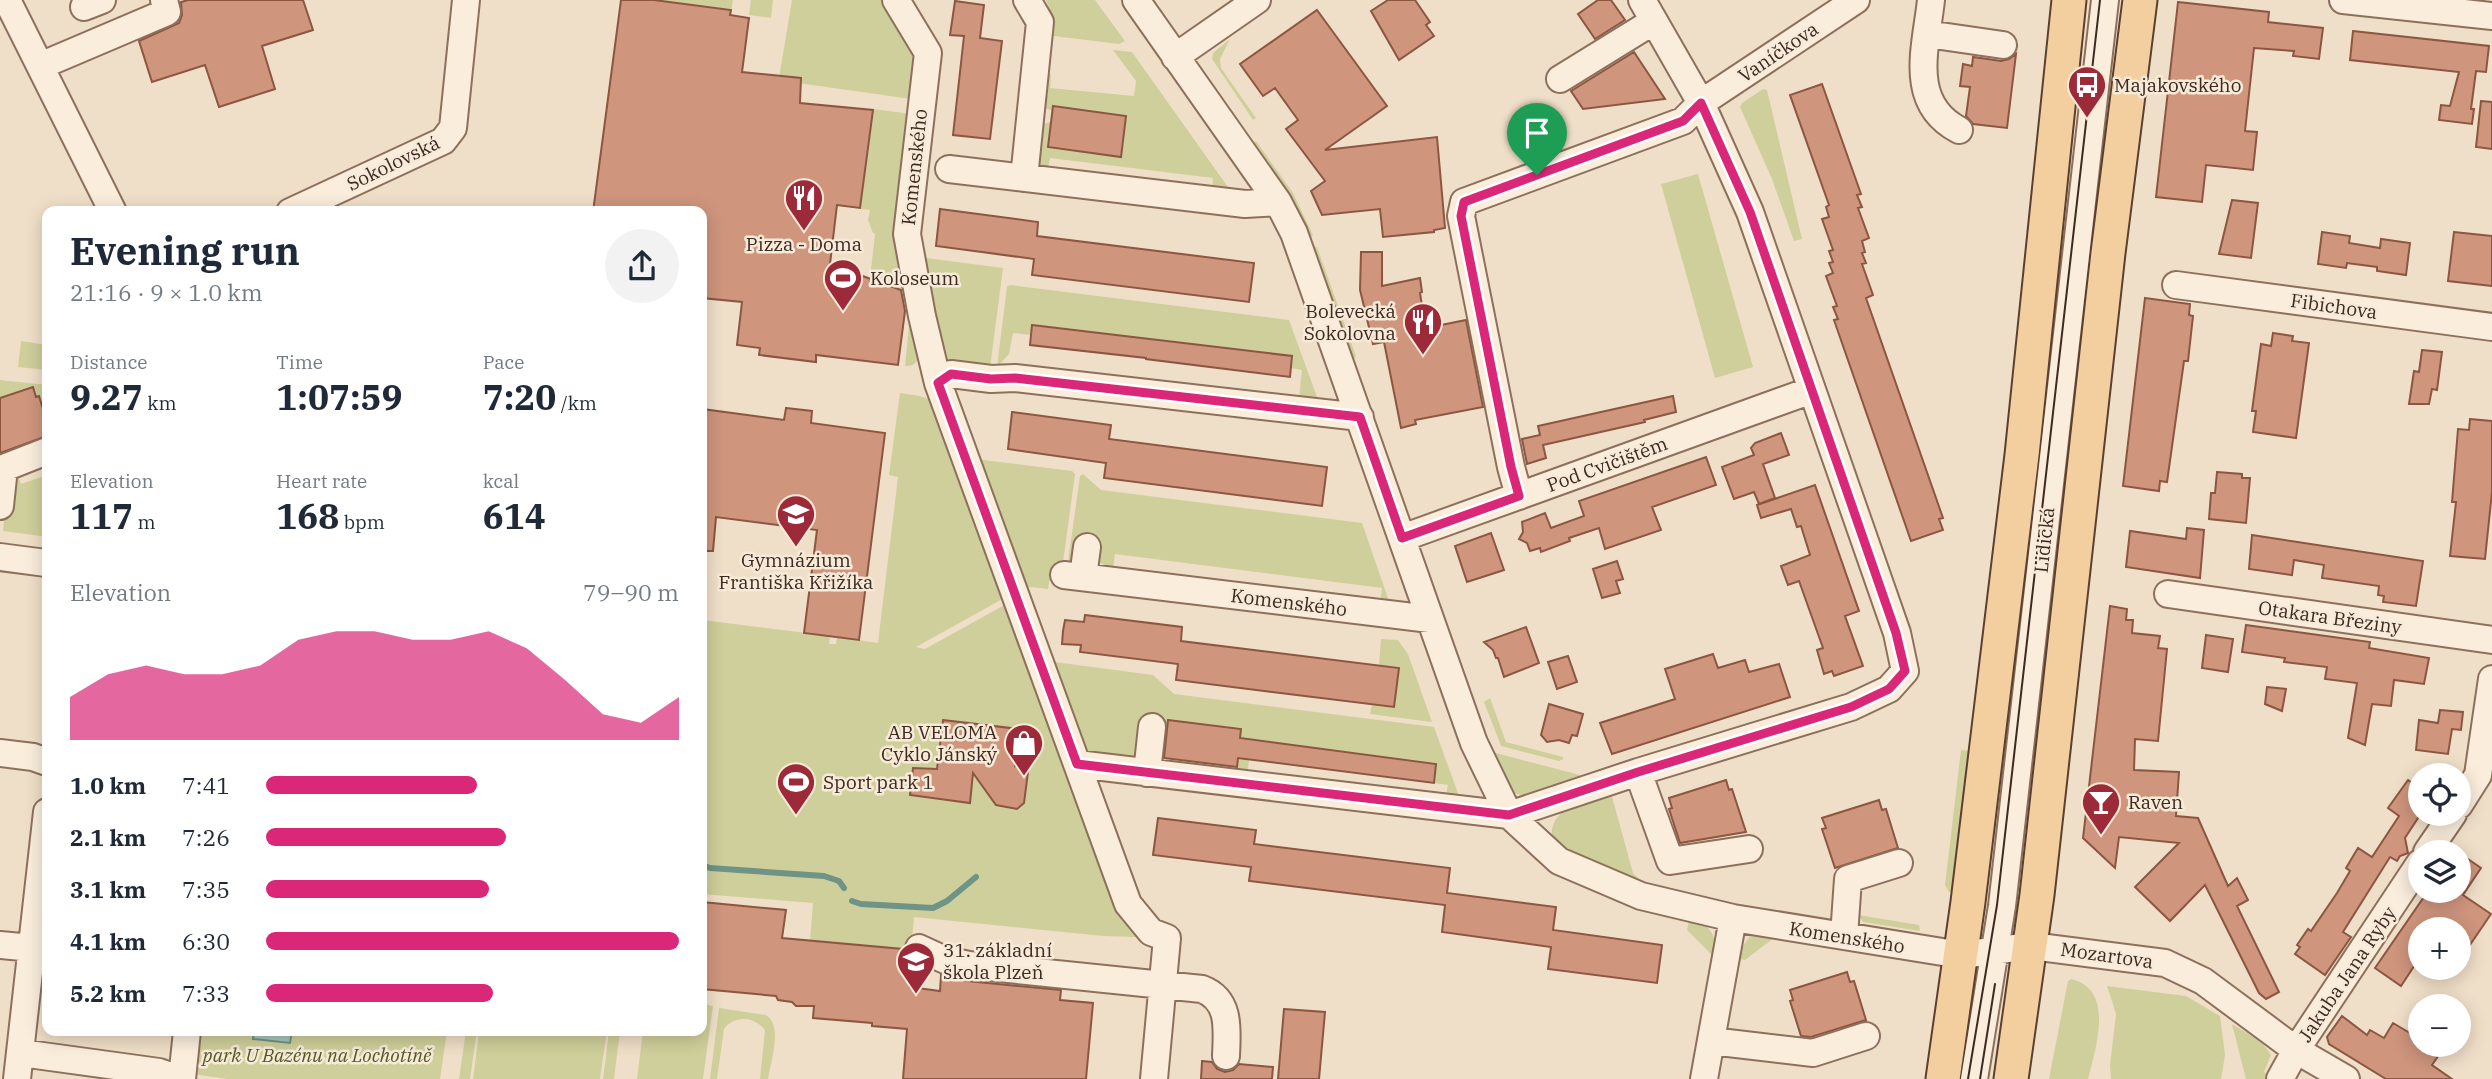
<!DOCTYPE html>
<meta charset="utf-8">
<style>
body{margin:0;font-family:"IBM Plex Serif",serif;background:#f2f2f3;color:#1f2937;height:100vh;display:flex;flex-direction:column;font-size:26px;white-space:nowrap}
*{box-sizing:border-box;margin:0}
p{font-size:23px;color:#747a83}
.icon{flex:none;width:38px;height:38px;fill:none;stroke:currentColor;stroke-width:2;stroke-linecap:round;stroke-linejoin:round}
.map{position:relative;flex:1;overflow:hidden}
.side{position:absolute;left:42px;top:206px;width:665px;height:830px;display:flex;flex-direction:column;background:#fff;border-radius:14px;box-shadow:0 4px 18px #0003}
.side>*{flex:none}
.fabs{position:absolute;left:2408px;top:763px;display:grid;gap:14px}
.fabs a{display:grid;place-items:center;width:63px;height:63px;border-radius:50%;background:#fff;box-shadow:0 4px 18px #0003;font-size:35px}
.pin{position:absolute;display:grid;place-items:center;width:60px;height:60px;color:#fff;margin:-72px -30px;border-radius:50% 50% 50% 0;rotate:-45deg;box-shadow:0 0 7px #0007}
.pin .icon{rotate:45deg}
.round{display:grid;place-items:center;flex:none;width:74px;height:74px;border-radius:37px;background:#f2f2f3}
.summary{display:flex;align-items:center;justify-content:space-between;height:119px;padding:0 28px}
h1{font-size:38px;font-weight:700;line-height:52px}
.stats{display:grid;grid-template-columns:repeat(3,1fr);gap:10px;height:119px;padding:7px 28px}
.stats div{display:grid;align-content:center}
.stats b{font-size:35px;font-weight:700}
.stats small{font-size:19px;font-weight:400}
.stats p{font-size:19px}
.chart{height:196px;padding:14px 28px}
.chart p{display:flex;justify-content:space-between}
.chart svg{width:100%;height:126px;margin-top:7px;fill:#db2777;opacity:.7}
ul{padding:0 28px;list-style:none;font-size:23px}
li{display:grid;grid-template-columns:112px 84px 1fr;align-items:center;height:52px}
li i{height:18px;border-radius:9px;background:#db2777}
.map>svg:first-child{display:block}
.green{fill:#cfcf9b}
.water{fill:#a9c4b9;stroke:#6f9386;stroke-width:2}
.lines{fill:none;stroke-linecap:round;stroke-linejoin:round}
.stream{stroke:#6f9386;stroke-width:6}
.building{fill:#cf957d;stroke:#8c5641;stroke-width:2}
.minor-casing{stroke:#8d705c;stroke-width:30}
.major-casing{stroke:#5b3f30;stroke-width:37}
.minor{stroke:#faeddc;stroke-width:26}
.major{stroke:#f3cfa0;stroke-width:33}
.tram{stroke:#3d2a20;stroke-width:2}
.route-casing{stroke:#fff;stroke-width:14}
.route{stroke:#db2777;stroke-width:9}
.labels{text-anchor:middle;stroke-width:5;stroke-linejoin:round;paint-order:stroke}
.street-label{font-size:19px;fill:#3d2a20;stroke:#f7ead8}
.poi-label{font-size:19px;fill:#3d2a20;stroke:#f7ead8;text-anchor:start}
.park-label{font-size:19px;font-style:italic;fill:#535a26;stroke:#f7ead8}
</style>
<div class="map">
<svg width="2492" height="1079" viewBox="0 0 2492 1079">
<rect width="100%" height="100%" fill="#f0dfc8"/>
<path class="green" d="M626,0H733L731,13Z
M751,0H773L771,18L749,15Z
M792,0H890L916,47L911,99L798,83L779,78Z
M1046,0H1095L1125,41L1119,44L1045,35L1055,24Z
M1230,39L1220,59L1221,68L1256,118L1253,120L1212,59L1213,53Z
M1113,50L1132,52L1230,190L1212,193L1213,178L1050,158L1047,172L1038,169L1037,125L1051,122L1048,147L1121,156L1126,116L1054,106L1053,111L1042,107L1045,77L1051,74L1050,88L1134,96L1136,81Z
M1763,89L1767,90L1802,239L1794,241L1772,179L1740,107L1742,103Z
M873,109L911,114L920,355C917,363 914,366 905,366L910,316L908,292L870,278L875,234L873,233L868,220L870,210L860,209Z
M1256,141L1293,193L1313,235L1310,239L1293,203L1253,143Z
M1698,174L1753,367L1715,378L1661,184Z
M1313,246L1317,247L1356,356L1354,360Z
M918,257L1003,268L990,368L944,363Z
M1011,285L1289,320L1317,397L1299,399L1302,370L1291,368L1292,356L1033,325L1031,335L1013,333L1009,354L997,367L1007,286Z
M21,341L47,345V370L18,367Z
M0,380L47,385V422L39,397H36L32,387L0,398Z
M900,393L920,396L934,401L1006,597L916,647L925,649L1008,603L1110,854L1167,938L1103,936L914,917L911,950L810,941L813,903L702,894V620L830,636L829,644H836L837,637L878,643L898,477L889,475Z
M975,459L1072,471L1075,474L1062,570L1051,569L1048,589L1020,586Z
M16,470L21,484L47,475V534L41,536L3,531L8,483Z
M1083,474L1101,490L1362,523L1389,601L1380,603L1382,588L1115,554L1113,569L1079,553L1067,569L1080,476Z
M1381,639L1398,640L1408,654L1432,722L1370,714L1372,704L1394,707L1399,668L1379,665Z
M1047,661L1153,675L1174,694L1434,727L1460,799L1445,801L1448,785L1434,783L1436,764L1265,741L1250,754L1247,775L1079,753Z
M1490,698L1506,742L1563,757V759L1559,761L1501,746L1484,702Z
M1961,750L1971,751L1952,893L1949,892L1945,885Z
M1492,752L1595,779L1531,798L1514,793L1503,778Z
M1611,793L1633,873L1642,882C1616,878 1569,861 1552,839C1548,806 1586,802 1611,793Z
M1858,915L1919,925L1920,931L1863,922Z
M1690,916C1708,923 1717,935 1717,955L1711,954L1687,930Z
M1752,933L1775,937L1745,960L1740,959L1741,949Z
M2071,979C2116,989 2095,1050 2088,1079H2049L2068,981Z
M2107,986L2186,996L2220,1016L2225,1055L2221,1079H2111L2110,1065L2116,1014Z
M702,1004L713,1006L703,1079H637L643,1031H702Z
M719,1008L766,1015C783,1026 771,1061 768,1079H760L765,1030C754,1016 734,1015 724,1029L717,1079H710Z
M2232,1024C2246,1033 2263,1040 2271,1055L2264,1072L2269,1076L2267,1079H2246Z
M193,1031H447L440,1079H228L192,1074Z
M466,1031H477L470,1079H459Z
M479,1031H607L600,1079H473Z
M609,1031H620L614,1079H603Z"/>
<path class="water" d="M254,1031H292L290,1043L253,1039Z"/>
<g class="lines">
<path class="stream" d="M702,865L710,868L824,876L839,881L844,888
M852,901L861,904L933,908L947,901L976,877"/>
</g>
<path class="building" d="M188,0H303L313,30L262,46L275,89L219,107L205,65L152,82L139,41L179,23L182,15L181,2Z
M621,0H654L731,10L730,15L749,18L742,72L801,78L800,103L873,110L860,208L837,205L830,264L901,290L905,311L898,365L816,355V362L759,355L760,348L737,345L742,302L702,298V212H593Z
M1388,0H1415L1430,22L1426,25L1434,36L1399,60L1371,11Z
M1598,0H1611L1625,20L1595,39L1578,14Z
M955,1L984,5L980,38L1002,41L990,139L953,135L964,36L950,35Z
M2178,2L2269,12L2268,22L2323,28L2319,59L2293,56L2294,51L2254,48L2245,131L2257,132L2253,170L2206,165L2202,202L2156,197Z
M1317,10L1387,106L1325,150L1437,137L1445,228L1434,230V232L1383,237L1380,209L1322,215L1311,191L1325,181L1286,129L1298,120L1275,88L1263,96L1240,64Z
M2353,31L2489,46L2486,72L2476,71L2471,109H2474L2472,124L2439,120L2441,105L2450,106L2459,72L2350,60Z
M1634,52L1665,99L1583,109L1571,91Z
M2016,54L2007,128L1973,124L1966,116L1970,87L1960,86L1963,64L1972,66L1973,57L2001,61L2009,59Z
M1822,84L1861,194L1857,195L1862,207L1858,208L1869,238L1862,241L1865,252L1862,253L1866,263L1862,264L1873,295L1866,298L1943,518L1939,519L1943,530L1911,541L1834,320L1838,319L1833,307L1837,306L1826,276L1833,273L1829,263L1833,262L1829,251L1833,250L1822,219L1829,217L1826,207L1829,205L1790,95Z
M2481,101L2492,102V149L2476,147Z
M1053,106L1126,116L1121,157L1048,147Z
M2232,200L2258,203L2251,258L2219,254Z
M940,209L1038,222L1037,236L1254,263L1249,302L1032,275L1034,259L936,246Z
M2322,232L2350,236L2349,243L2380,248L2381,239L2410,243L2406,275L2377,271V267L2347,263L2346,268L2318,264Z
M2454,232L2492,236V286L2448,281Z
M1361,252H1382V286L1420,278L1422,292L1420,293L1425,325L1435,323L1436,326L1466,320L1483,407L1415,420L1416,424L1401,428L1384,342L1373,344L1360,290Z
M2145,298L2190,304L2189,315L2193,316L2188,361H2184L2167,482L2160,481L2159,491L2123,486Z
M1032,325L1292,356L1290,377L1146,359V358L1030,345Z
M2273,333L2293,336L2292,341L2309,343L2296,438L2253,432L2256,411H2252L2261,344L2271,346Z
M2422,350L2442,352L2437,390L2432,389L2429,404H2409L2414,371L2419,372Z
M33,387L36,397L39,396L47,422V436L0,453V398Z
M1673,396L1676,412L1644,420L1645,422L1543,445L1546,458L1527,464L1522,439L1540,435L1538,426Z
M786,408L812,411L811,423L885,433L859,640L804,633L817,530L716,517L713,551H702V409L784,420Z
M1012,412L1111,425L1109,439L1327,467L1322,506L1104,478L1106,463L1008,449Z
M2470,419L2492,421V492L2485,559L2450,556L2456,502H2452L2458,429L2469,430Z
M1781,433L1789,455L1763,464L1775,498L1759,504L1754,492L1734,499L1722,467L1754,455L1751,448L1755,443Z
M1706,457L1716,485L1652,507L1661,530L1605,549L1599,528L1569,538L1570,541L1541,552L1540,548L1530,551L1527,543L1519,539L1523,532L1522,522L1545,513L1551,528L1584,516L1579,501Z
M2217,472L2242,474V478H2250L2246,523L2209,519L2211,493H2215Z
M1815,485L1859,611L1845,616L1863,666L1834,676L1832,671L1824,674L1817,650L1823,648L1799,581L1788,585L1781,566L1810,555L1801,526L1797,527L1791,509L1761,518L1757,505Z
M2187,528L2204,530L2200,578L2126,567L2130,531L2186,539Z
M1491,533L1504,570L1467,582L1455,546Z
M2252,535L2423,561L2416,606L2383,602L2384,596L2378,595L2379,586L2322,578L2324,565L2294,560L2292,575L2249,569Z
M1617,561L1623,579L1616,581L1620,593L1602,598L1593,569Z
M2110,606L2127,609L2126,620H2133L2132,633L2160,636L2158,648L2167,649L2158,741L2135,739L2134,770L2179,772L2176,816L2198,818L2228,886L2237,878L2248,900L2237,906L2279,992L2266,999L2259,993L2205,885L2170,921L2135,887L2179,843L2119,837L2115,868L2083,838Z
M1085,615L1182,627L1181,641L1399,668L1394,707L1176,680L1178,664L1080,652L1081,645L1062,644L1063,631L1065,620L1084,622Z
M2246,625L2370,642L2369,648L2429,658L2424,684L2394,680L2391,706L2372,704L2365,745L2348,738L2357,683L2325,679L2327,667L2284,662L2285,658L2242,652Z
M1526,627L1539,663L1504,677L1498,658H1496L1493,650L1484,642Z
M2206,635L2233,639L2228,672L2202,668Z
M1713,654L1718,668L1745,660L1749,672L1779,664L1790,697L1612,754L1600,723L1675,699L1665,669Z
M1568,656L1577,682L1557,689L1548,662Z
M2267,687L2286,689L2282,711L2265,704Z
M1549,704L1583,714L1577,736L1572,735L1569,743L1559,740L1547,742L1541,735Z
M2440,710L2463,712L2461,730L2452,729L2448,754L2416,750L2419,720L2438,723Z
M943,720L1019,729L1015,766L1024,767L1028,772L1024,803L1017,809L996,805L973,773L970,803L910,795L913,768L937,769Z
M1168,720L1241,729L1240,738L1436,764L1434,783L1238,758L1237,767L1164,758Z
M1726,780L1729,790L1732,789L1746,832L1680,843L1669,809L1672,808L1669,798Z
M2408,780L2420,788V815L2405,838L2408,853L2400,856L2397,861L2390,857L2343,932L2351,937L2325,975L2295,954L2300,947L2297,945L2308,929L2311,931L2337,893L2350,871L2346,868L2358,848L2372,857L2399,816L2388,808Z
M1879,800L1882,810L1886,809L1898,848L1835,868L1822,829L1826,828L1822,818Z
M1158,818L1256,830L1254,844L1450,868L1447,893L1556,907L1553,930L1662,945L1657,983L1548,969L1551,947L1442,932L1445,905L1249,881L1251,867L1153,855Z
M2468,859L2481,868L2463,895L2491,914L2459,961V929H2420V957L2401,986L2375,968L2428,891L2459,892V860L2465,864Z
M702,902L786,910L782,938L903,949L906,956L912,962L910,987L940,991L941,975L967,981L1061,990L1060,1000L1093,1003L1086,1079H903L907,1029L872,1026V1023L813,1018L814,1006H796L792,1002L778,1000L776,996L702,989Z
M1847,972L1850,982L1854,981L1866,1020L1811,1037L1801,1036L1790,1001L1793,1000L1790,990Z
M1284,1009L1325,1012L1319,1079H1278Z
M2342,1016L2367,1035L2370,1030L2384,1038L2393,1023L2415,1036L2417,1033L2420,1035V1045H2436L2443,1049L2432,1065L2452,1079H2386L2329,1044L2327,1037Z
M1202,1061L1212,1062L1217,1069L1225,1072L1233,1070L1239,1064L1273,1067L1272,1079H1201Z"/>
<g class="lines">
<g class="minor-casing">
<path id="minor" d="M7,0L113,212
M896,0L928,53L907,234L922,316L938,383L1128,904L1151,932L1167,938L1154,1079
M1136,0L1278,202L1294,233L1474,743L1509,815L1559,861L1641,896L1733,918L1961,955L2031,946L2165,963L2203,981L2296,1050L2346,1079
M1931,0C1926,47 1907,103 1959,130
M2343,0L2492,16
M84,7L102,0
M1927,34L2003,45
M1175,57L1257,0
M40,66L167,12L164,0
M1560,79L1654,21
M949,169L1245,204L1278,202
M1024,178L1040,22L1027,0
M290,212L443,141L453,128L466,0
M2176,285L2492,327
M938,383L951,374L991,379L1015,378L1360,417
M1519,496L1511,467L1461,216L1464,202L1683,121L1701,103L1856,0
M0,506L4,468L47,451
M1402,538L1812,390
M0,557L46,563
M1064,575L1430,619
M1083,577L1087,547
M2168,594L2492,640
M0,753L33,757L47,762
M1077,764L1509,815L1638,772L1851,707L1889,689L1905,671L1897,633L1750,212L1701,103L1642,0
M1638,772L1670,861L1749,849
M1147,773L1152,727
M2459,805L2478,775L2492,679
M2427,852L2453,814
M1844,936L1848,879L1899,863
M0,945L32,948
M919,948L945,960L969,965L1202,989C1231,1000 1227,1030 1226,1056
M1711,1041L1813,1053L1866,1036
M21,1053L159,1072L180,1079
M17,1079L47,812
M182,1079L187,1031
M1704,1079L1733,918
M1974,1079L2002,906L2105,0
M2280,1079L2296,1050L2420,863"/>
</g>
<g class="major-casing">
<path id="major" d="M1943,1079L1968,902L2022,455L2069,0
M2011,1079L2037,895L2108,253L2140,0"/>
</g>
<use href="#minor" class="minor"/>
<use href="#major" class="major"/>
<path class="tram" d="M1968,1079L1997,905L2100,0
M1980,1079L1995,984"/>
</g>
<g class="lines">
<g class="route-casing">
<path id="route" d="M1701,103L1750,212L1896,633L1905,671L1889,689L1851,707L1638,772L1509,815L1077,764L938,383L951,374L991,379L1015,378L1360,417L1402,538L1519,496L1511,467L1461,216L1464,202L1683,121Z"/>
</g>
<use href="#route" class="route"/>
</g>
<defs>
<g id="bus-pin" transform="scale(2.0125)"><path d="M0 17L-7.5 6A9.5 9.5 0 1 1 7.5 6Z" fill="#9d2a39" stroke="#f7ead8"/><path d="M-5-6H5V4H4V6H2V4H-2V6H-4V4H-5ZM-3.5-4V0h7V-4ZM-3.5 1.2v1.5H-2V1.2ZM2 1.2v1.5H3.5V1.2Z" fill="#fff"/></g>
<g id="restaurant-pin" transform="scale(2.0125)"><path d="M0 17L-7.5 6A9.5 9.5 0 1 1 7.5 6Z" fill="#9d2a39" stroke="#f7ead8"/><path d="M-5-6h1v4h1v-4h1v4h1v-4h1v5L-1.5 .5V6h-2V.5L-5-1ZM5-6V6H3V1.5H1.5Q1.5-4 5-6Z" fill="#fff"/></g>
<g id="stadium-pin" transform="scale(2.0125)"><path d="M0 17L-7.5 6A9.5 9.5 0 1 1 7.5 6Z" fill="#9d2a39" stroke="#f7ead8"/><path d="M0-5a6.5 5 0 1 0 0 10a6.5 5 0 1 0 0-10ZM-3.5-1.8h7v3.6h-7Z" fill="#fff"/></g>
<g id="school-pin" transform="scale(2.0125)"><path d="M0 17L-7.5 6A9.5 9.5 0 1 1 7.5 6Z" fill="#9d2a39" stroke="#f7ead8"/><path d="M0-5L7-2L0 1L-7-2ZM-4 1L0 2.5L4 1V4Q0 6-4 4Z" fill="#fff"/></g>
<g id="shop-pin" transform="scale(2.0125)"><path d="M0 17L-7.5 6A9.5 9.5 0 1 1 7.5 6Z" fill="#9d2a39" stroke="#f7ead8"/><path d="M-5-2.5h2.3a2.7 3.5 0 0 1 5.4 0H5L5.5 6h-11ZM-1.5-2.5h3a1.5 2.3 0 0 0-3 0Z" fill="#fff"/></g>
<g id="bar-pin" transform="scale(2.0125)"><path d="M0 17L-7.5 6A9.5 9.5 0 1 1 7.5 6Z" fill="#9d2a39" stroke="#f7ead8"/><path d="M-6-5H6L.8 .8V4.5H3.5V6h-7V4.5H-.8V.8Z" fill="#fff"/></g>
</defs>
<g fill-rule="evenodd">
<use href="#bus-pin" x="2087" y="85"/>
<use href="#restaurant-pin" x="804" y="198"/>
<use href="#stadium-pin" x="843" y="278"/>
<use href="#restaurant-pin" x="1423" y="322"/>
<use href="#school-pin" x="796" y="514"/>
<use href="#shop-pin" x="1024" y="743"/>
<use href="#stadium-pin" x="796" y="782"/>
<use href="#bar-pin" x="2101" y="802"/>
<use href="#school-pin" x="916" y="961"/>
</g>
<g class="labels">
<g class="street-label">
<text transform="translate(1778 52) rotate(-34)" y="7">Vaníčkova</text>
<text transform="translate(393 163) rotate(-26)" y="7">Sokolovská</text>
<text transform="translate(914 167) rotate(-84)" y="7">Komenského</text>
<text transform="translate(2334 306) rotate(8)" y="7">Fibichova</text>
<text transform="translate(1607 464) rotate(-20)" y="7">Pod Cvičištěm</text>
<text transform="translate(2044 540) rotate(-84)" y="7">Lidická</text>
<text transform="translate(1289 602) rotate(7)" y="7">Komenského</text>
<text transform="translate(2330 617) rotate(8)" y="7">Otakara Březiny</text>
<text transform="translate(1847 937) rotate(9)" y="7">Komenského</text>
<text transform="translate(2107 955) rotate(8)" y="7">Mozartova</text>
<text transform="translate(2347 974) rotate(-56)" y="7">Jakuba Jana Ryby</text>
</g>
<g class="poi-label">
<text x="2114" y="92">Majakovského</text>
<text x="804" y="251" text-anchor="middle">Pizza - Doma</text>
<text x="870" y="285">Koloseum</text>
<text x="1396" y="318" text-anchor="end">Bolevecká<tspan x="1396" dy="22">Sokolovna</tspan></text>
<text x="796" y="567" text-anchor="middle">Gymnázium<tspan x="796" dy="22">Františka Křižíka</tspan></text>
<text x="997" y="739" text-anchor="end">AB VELOMA<tspan x="997" dy="22">Cyklo Jánský</tspan></text>
<text x="823" y="789">Sport park 1</text>
<text x="2128" y="809">Raven</text>
<text x="943" y="957">31. základní<tspan x="943" dy="22">škola Plzeň</tspan></text>
</g>
<g class="park-label">
<text x="317" y="1062">park U Bazénu na Lochotíně</text>
</g>
</g>
</svg>
<div class="fabs">
<a><svg class="icon" aria-label="locate" viewBox="0 0 24 24"><circle cx="12" cy="12" r="6"/><path d="M12 2v4M12 18v4M2 12h4M18 12h4"/></svg></a>
<a><svg class="icon" aria-label="layers" viewBox="0 0 24 24"><path d="M12 4l9 5-9 5-9-5zM3 14l9 5 9-5"/></svg></a>
<a>+</a>
<a>−</a>
</div>
<div class="pin" style="left:1537px;top:175px;background:#1e9e55"><svg class="icon" aria-label="arrive" viewBox="0 0 24 24"><path d="M6 21V4h12l-3 4 3 4H6"/></svg></div>
<section class="side">
<div class="summary"><div><h1>Evening run</h1><p>21:16 · 9 × 1.0 km</p></div><a class="round"><svg class="icon" aria-label="share" viewBox="0 0 24 24"><path d="M12 15V3M7 8l5-5 5 5M5 13v7h14v-7"/></svg></a></div>
<div class="stats">
<div><p>Distance</p><b>9.27<small> km</small></b></div>
<div><p>Time</p><b>1:07:59</b></div>
<div><p>Pace</p><b>7:20<small> /km</small></b></div>
</div>
<div class="stats">
<div><p>Elevation</p><b>117<small> m</small></b></div>
<div><p>Heart rate</p><b>168<small> bpm</small></b></div>
<div><p>kcal</p><b>614</b></div>
</div>
<div class="chart"><p><span>Elevation</span>79–90 m</p>
<svg viewBox="0 0 160 44" preserveAspectRatio="none"><path d="M0 44V29L10 21L20 18L30 21L40 21L50 18L60 9L70 6L80 6L90 9L100 9L110 6L120 12L130 23L140 35L150 38L160 29V44z"/></svg>
</div>
<ul>
<li><b>1.0 km</b>7:41<i style="width:51%"></i></li>
<li><b>2.1 km</b>7:26<i style="width:58%"></i></li>
<li><b>3.1 km</b>7:35<i style="width:54%"></i></li>
<li><b>4.1 km</b>6:30<i style="width:100%"></i></li>
<li><b>5.2 km</b>7:33<i style="width:55%"></i></li>
</ul>
</section>
</div>
